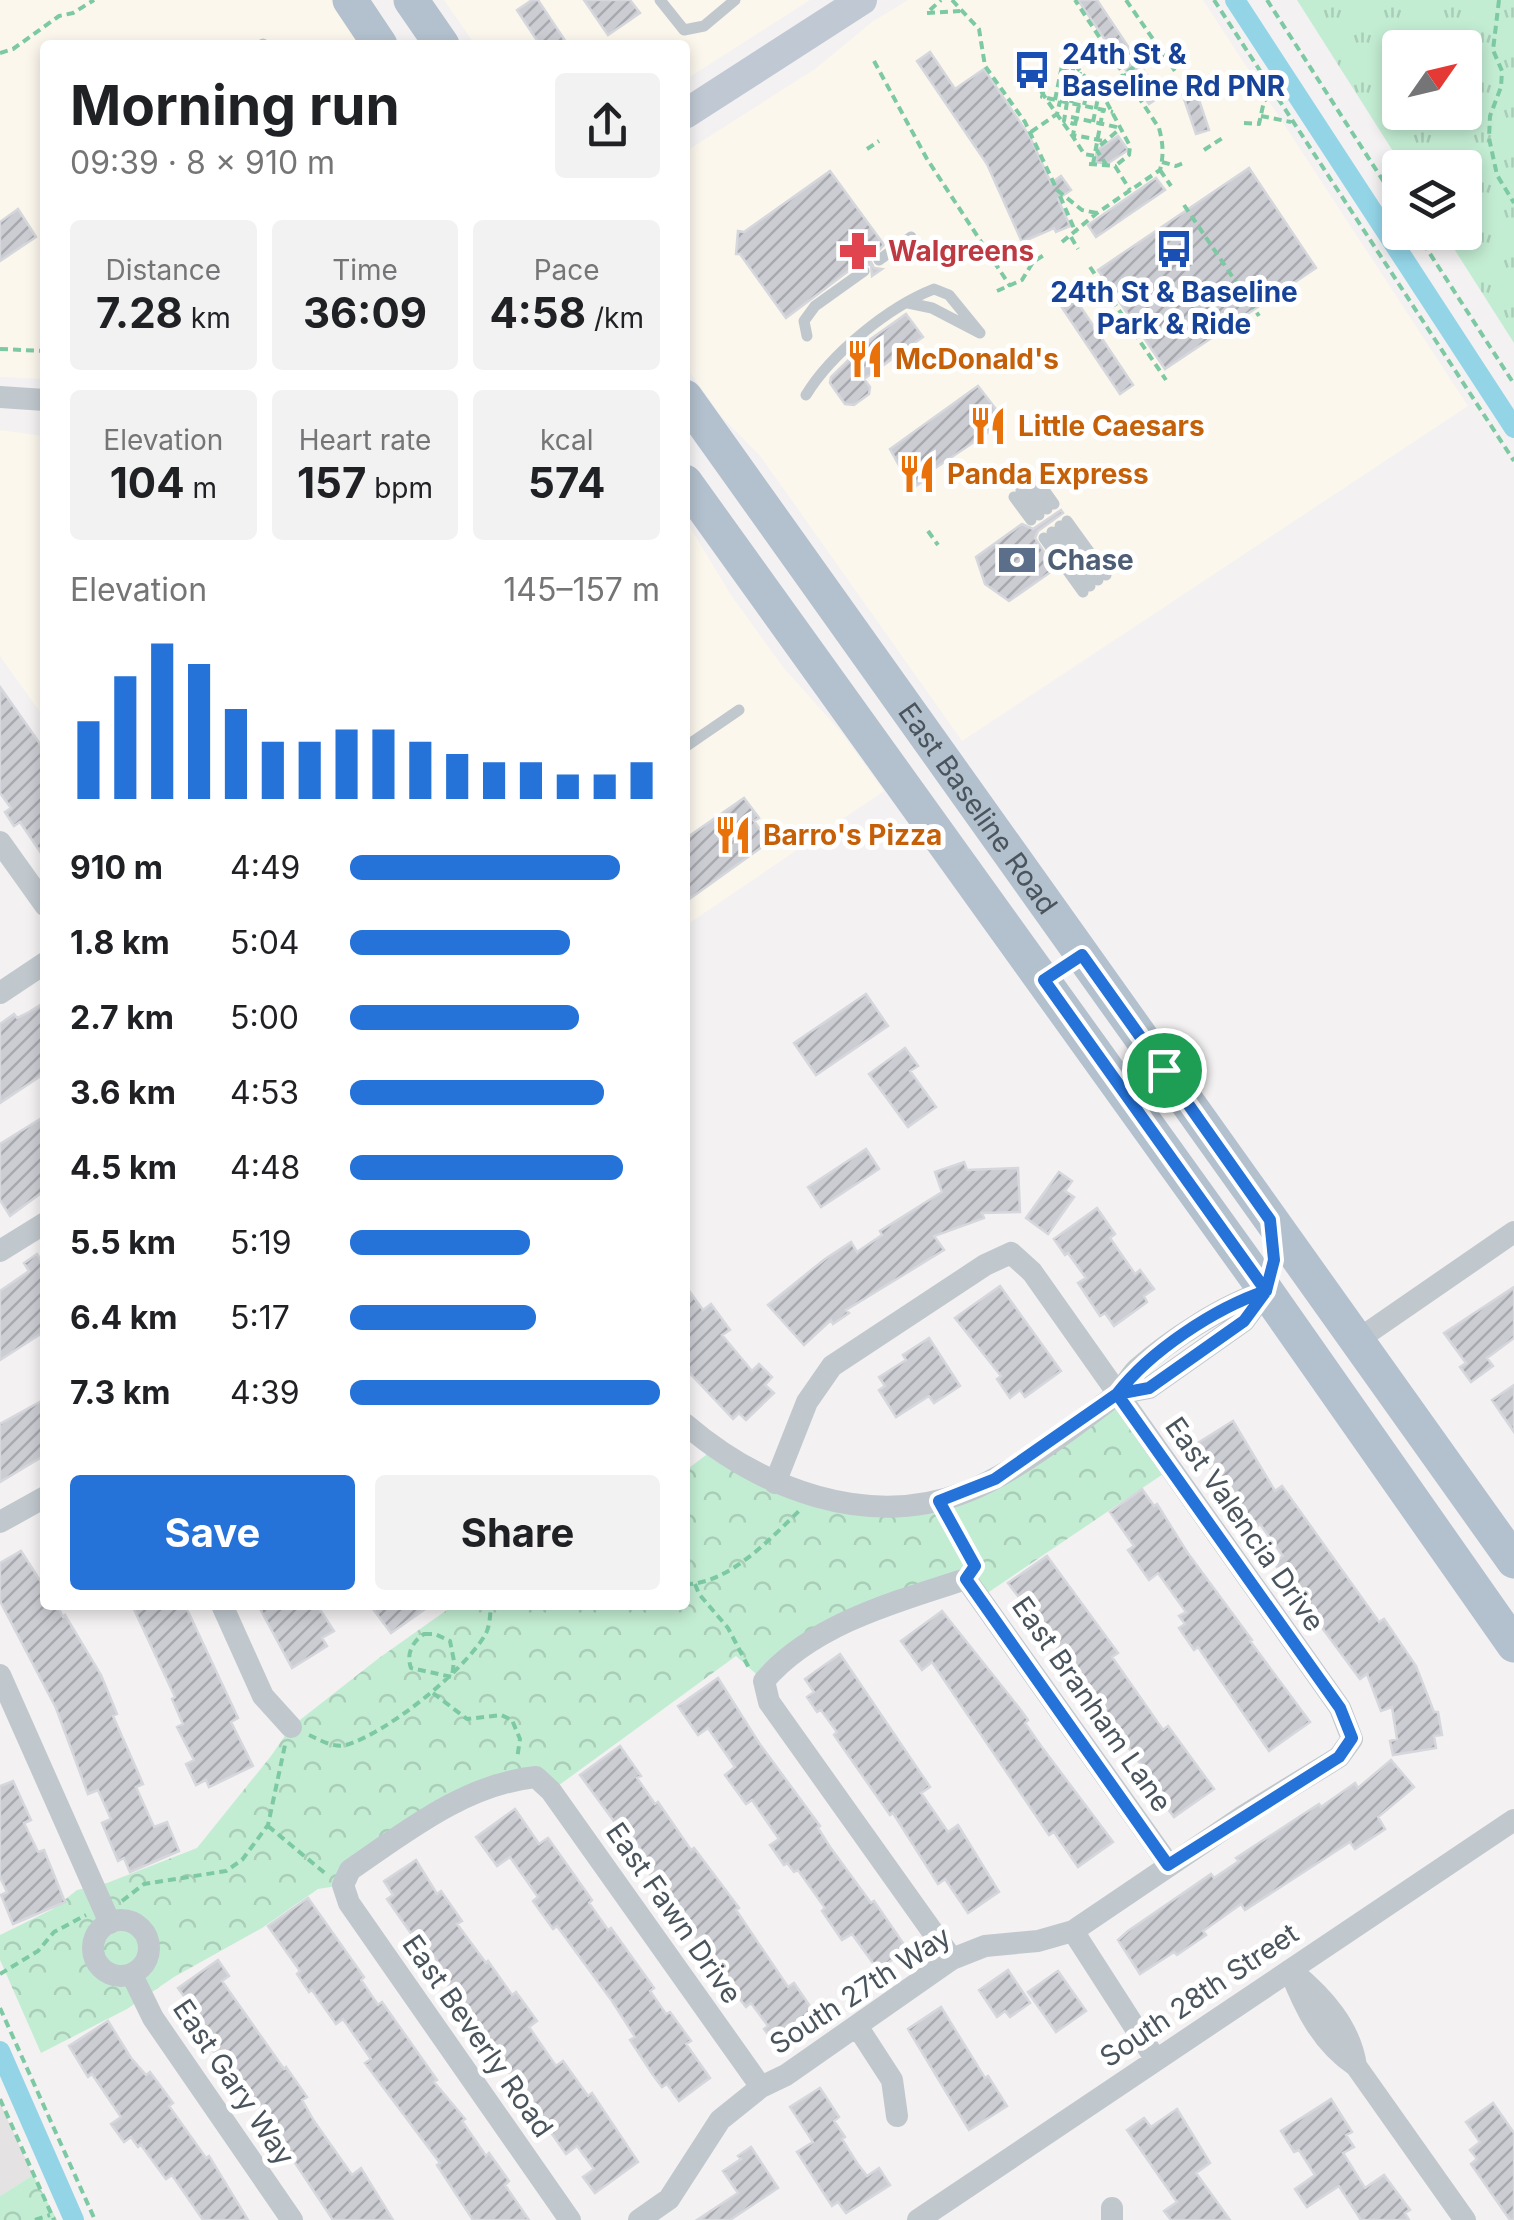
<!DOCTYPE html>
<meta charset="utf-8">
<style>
body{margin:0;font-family:Inter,sans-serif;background:#f2f2f2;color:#202124;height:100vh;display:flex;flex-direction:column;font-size:38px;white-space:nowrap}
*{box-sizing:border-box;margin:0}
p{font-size:32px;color:#757577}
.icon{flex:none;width:55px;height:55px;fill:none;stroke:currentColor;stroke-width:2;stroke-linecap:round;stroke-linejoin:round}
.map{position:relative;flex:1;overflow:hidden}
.details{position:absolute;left:40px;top:40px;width:650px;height:1570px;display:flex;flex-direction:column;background:#fff;border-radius:10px;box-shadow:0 5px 15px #0003}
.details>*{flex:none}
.needle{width:65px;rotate:56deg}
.fabs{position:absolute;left:1382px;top:30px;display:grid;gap:20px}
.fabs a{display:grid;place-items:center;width:100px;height:100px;border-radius:10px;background:#fff;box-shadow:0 5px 15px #0003;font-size:50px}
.pin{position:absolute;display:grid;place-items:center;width:85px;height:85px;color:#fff;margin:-42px;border:5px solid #fff;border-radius:50%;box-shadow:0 2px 10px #0007}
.round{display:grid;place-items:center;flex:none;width:105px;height:105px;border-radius:10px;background:#f2f2f2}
.headline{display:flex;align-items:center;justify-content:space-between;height:170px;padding:0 30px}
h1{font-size:55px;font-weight:700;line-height:75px}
.metrics{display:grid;grid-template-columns:repeat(3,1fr);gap:15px;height:170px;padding:10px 30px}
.metrics div{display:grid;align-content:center;border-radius:10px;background:#f2f2f2;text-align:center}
.metrics b{font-size:42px;font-weight:700}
.metrics small{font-size:28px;font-weight:400}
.metrics p{font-size:28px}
.chart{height:280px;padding:20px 30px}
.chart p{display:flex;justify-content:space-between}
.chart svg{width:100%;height:180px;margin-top:10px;stroke:#2572d9;stroke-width:6}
.button{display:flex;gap:20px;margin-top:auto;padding:20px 30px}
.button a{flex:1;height:115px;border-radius:10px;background:#2572d9;color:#fff;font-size:40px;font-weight:700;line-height:115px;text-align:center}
.button a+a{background:#f2f2f2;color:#202124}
ul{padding:0 30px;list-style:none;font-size:32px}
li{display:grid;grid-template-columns:160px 120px 1fr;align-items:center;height:75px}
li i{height:25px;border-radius:12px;background:#2572d9}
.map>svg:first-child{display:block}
.commercial{fill:#fbf7ed}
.education{fill:#e4e2e2}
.grass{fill:url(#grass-tufts);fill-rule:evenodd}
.park{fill:url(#park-crowns)}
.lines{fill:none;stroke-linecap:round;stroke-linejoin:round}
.canal{stroke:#93d5e7;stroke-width:20}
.building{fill:url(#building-hatch);stroke:#d5d7dc;stroke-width:2.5}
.path{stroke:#7dc9a4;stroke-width:4;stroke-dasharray:8 5;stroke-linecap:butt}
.service{stroke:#c0c8ce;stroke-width:11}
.minor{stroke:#c0c8ce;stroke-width:22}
.secondary{stroke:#c0c9d3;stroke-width:30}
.primary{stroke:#b3c0cd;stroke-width:35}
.route-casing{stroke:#fff;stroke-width:20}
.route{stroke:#2572d9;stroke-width:12}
.labels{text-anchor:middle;stroke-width:10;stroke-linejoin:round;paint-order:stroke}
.transit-label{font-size:28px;font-weight:bold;fill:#164399;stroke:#fff;text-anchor:start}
.health-label{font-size:28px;font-weight:bold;fill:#be3a42;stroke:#fff;text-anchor:start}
.food-label{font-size:28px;font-weight:bold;fill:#c56008;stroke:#fff;text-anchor:start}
.service-label{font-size:28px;font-weight:bold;fill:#4e5e75;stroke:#fff;text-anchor:start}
.street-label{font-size:28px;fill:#4a545d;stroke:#fff}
</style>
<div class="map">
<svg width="1514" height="2220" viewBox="0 0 1514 2220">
<defs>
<pattern id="grass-tufts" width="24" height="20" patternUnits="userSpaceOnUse" patternTransform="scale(2.5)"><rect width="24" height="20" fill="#c3edd3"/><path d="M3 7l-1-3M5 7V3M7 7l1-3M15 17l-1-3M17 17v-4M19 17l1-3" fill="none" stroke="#a9cdb8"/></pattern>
<pattern id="park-crowns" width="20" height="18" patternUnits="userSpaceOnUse" patternTransform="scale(2.5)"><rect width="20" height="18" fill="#c3edd3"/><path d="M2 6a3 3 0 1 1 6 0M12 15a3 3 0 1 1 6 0" fill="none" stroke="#a9cdb8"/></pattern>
<pattern id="building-hatch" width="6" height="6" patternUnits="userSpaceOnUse" patternTransform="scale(2.5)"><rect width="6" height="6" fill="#cbcdd3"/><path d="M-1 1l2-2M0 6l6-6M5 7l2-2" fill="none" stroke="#a7a9ae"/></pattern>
</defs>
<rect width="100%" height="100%" fill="#f3f1f1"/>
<path class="commercial" d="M0,0H331L361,45H45V379L0,377Z
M444,0H810L685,80V45H475Z
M908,0H1203L1468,406L962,741L761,457L722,417L685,366V152L815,69L872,22Z
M0,430L45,436V719L0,656Z
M685,519L731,595L783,667L841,732L884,791L685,926Z"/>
<path class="education" d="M0,2103L33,2175L0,2196Z"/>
<path class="grass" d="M1297,0H1514V343L1444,233L1465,232V168L1403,167ZM1400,48H1465V112H1400Z"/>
<path class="park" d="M1117,1394L1169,1470L980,1598L966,1579L872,1610L764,1681L736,1656L551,1791L536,1777L443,1807L343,1885L318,1889L262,1928L174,1977L127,2009L41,2053L0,1960V1935L53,1909L77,1890L107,1883L197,1848L271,1756L291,1727L379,1658L454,1605H685V1471L714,1449L813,1498L939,1501Z
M33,2175L57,2220H0V2196Z"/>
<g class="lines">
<path class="canal" d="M1235,0L1514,428
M0,2051L74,2220"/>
</g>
<path class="building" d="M532,0H538L568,45H540L517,10Z
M584,0H630L640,13L608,35Z
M1078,0H1097L1161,96L1149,104Z
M930,52L955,89L984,69L1030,137L1051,183L1061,176L1071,190L1058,199L1070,226L1056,232L1054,228L1022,242L987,164L917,61Z
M1195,88L1209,130L1196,134L1182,93Z
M1118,136L1128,150L1107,164L1095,162L1097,150Z
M1249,168L1316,268L1165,369L1098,270Z
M830,171L884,245L870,260L874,268L882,269L872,276L871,265L859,263L786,318L740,254H736L738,231L744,232Z
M1156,178L1165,190L1096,237L1088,225Z
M18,209L36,237L0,261V222Z
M1074,297L1133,385L1120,394L1061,306Z
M906,314L923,337L864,379L870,387L869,394L854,405L845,404L830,383L831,377L868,341Z
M978,386L1005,421L931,471L933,474L912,489L890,449Z
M1061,510L1063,513L1038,531L1035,538L1055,569L1009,601L985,584L976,557L1022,524L1033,529Z
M0,687L45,751V859L20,822L14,826L5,812L11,808L0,793Z
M744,798L759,818L754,821L769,842L685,902V839Z
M866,994L888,1026L816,1075L794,1043Z
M45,1002V1073L0,1103V1024L14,1014L17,1018L29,1012Z
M905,1048L918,1066L910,1071L936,1107L908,1127L869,1074Z
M45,1116V1190L10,1216L0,1200V1144Z
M866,1149L879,1169L821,1207L808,1187Z
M964,1162L967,1170L1018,1168L1020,1212L982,1213L984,1218L934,1236L944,1250L846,1310L849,1313L833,1324L831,1320L804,1345L768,1305L825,1259L851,1242L857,1252L882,1235L880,1231L942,1192L935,1172Z
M1059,1172L1072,1181L1065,1191L1074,1197L1048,1234L1026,1218Z
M1097,1208L1115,1234L1110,1238L1135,1274L1140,1270L1154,1289L1144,1296L1147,1302L1114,1326L1105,1313L1100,1316L1078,1283L1086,1278L1068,1253L1065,1255L1054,1239Z
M37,1254L42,1262L45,1259V1331L0,1360V1291L29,1271L24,1263Z
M685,1285L703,1310L711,1304L730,1330L722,1335L752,1371L759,1364L772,1377L765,1385L774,1393L746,1420L739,1413L733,1419L685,1368Z
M1000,1286L1061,1371L1025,1397L1020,1390L1010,1398L997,1379L1001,1376L955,1318Z
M1514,1287V1338L1487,1358L1493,1366L1471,1382L1460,1367L1466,1363L1444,1333Z
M929,1338L960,1386L934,1403L929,1396L896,1417L879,1390L885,1386L879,1377L906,1360L903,1355Z
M1514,1385V1432L1492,1400Z
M45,1399V1455L0,1482V1424Z
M1233,1421L1275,1491L1282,1486L1379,1622L1384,1619L1416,1666L1434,1712H1438L1442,1735L1434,1736L1436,1748L1393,1755L1390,1741L1397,1739L1392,1707L1381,1711L1367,1674L1360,1679L1274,1563L1283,1556L1260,1524L1252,1530L1204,1459L1207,1457L1198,1443Z
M1142,1489L1154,1506L1157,1504L1187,1552L1252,1640L1250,1641L1310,1722L1269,1751L1198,1647L1194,1650L1179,1628L1185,1624L1179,1616L1186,1612L1158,1573L1149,1580L1128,1550L1134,1546L1110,1512Z
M21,1551L45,1588V1605H57L63,1617L65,1615L101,1675L117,1714L113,1716L143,1784L136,1787L154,1827L167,1822L179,1851L130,1872L124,1858L118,1861L102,1823L111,1819L98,1790L88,1794L56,1708L0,1601V1563Z
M1047,1556L1118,1653L1112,1657L1163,1730L1168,1726L1214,1789L1174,1817L1141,1773L1145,1770L1128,1747L1126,1749L1091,1697L1089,1699L1068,1670L1072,1668L1008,1583Z
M132,1605H185L238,1718L231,1722L253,1766L209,1787L206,1780L196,1785L186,1764L194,1760L177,1727L183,1724L172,1699L175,1697Z
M258,1605H317L334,1631L322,1638L327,1646L292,1668Z
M370,1605H431L391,1633Z
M942,1611L1020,1709L1028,1720L1025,1723L1041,1746L1113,1842L1078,1867L1054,1832L1049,1835L932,1662L922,1670L901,1641Z
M840,1654L930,1787L921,1793L948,1832L958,1825L999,1892L968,1913L945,1879L938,1884L893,1813L890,1815L834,1735L837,1732L821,1710L817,1712L807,1697L814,1692L805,1679Z
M718,1678L759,1743L820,1826L818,1828L830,1847L871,1903L874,1901L907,1949L878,1970L852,1934L842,1940L822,1911L825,1908L798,1870L794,1872L787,1863L784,1865L770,1845L779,1839L752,1800L746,1804L725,1775L735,1767L708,1728L698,1735L678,1706Z
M620,1746L641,1776L637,1778L655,1804L658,1802L691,1850L694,1848L739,1908L736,1910L788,1987L794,1983L814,2012L773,2041L764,2029L768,2026L751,2003L746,2007L713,1964L717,1961L700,1937L697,1939L638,1858L643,1853L622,1820L616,1824L580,1775Z
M1391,1760L1414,1787L1378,1817L1385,1829L1355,1849L1350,1842L1245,1910L1241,1904L1203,1931L1206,1935L1177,1955L1174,1952L1140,1974L1118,1940L1128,1931L1211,1874L1214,1878L1239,1861L1236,1858L1319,1804L1321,1807L1355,1783L1358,1788Z
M13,1781L31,1820L24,1823L38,1852L44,1850L65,1902L13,1924L1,1895L7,1892L0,1877V1786Z
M515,1809L539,1844L548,1838L592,1900L589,1903L608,1930L611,1928L654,1988L650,1991L666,2014L670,2012L691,2041L686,2044L710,2078L679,2101L667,2084L662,2087L653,2075L630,2040L635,2037L612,2001L557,1926L553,1929L533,1901L538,1897L510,1857L497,1866L476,1837Z
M416,1860L437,1894L441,1891L462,1921L457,1924L486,1963L488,1961L512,1995L516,1992L537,2021L529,2027L556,2066L563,2061L588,2096L592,2093L638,2162L595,2193L583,2177L594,2169L577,2146L566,2154L439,1972L443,1969L426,1946L422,1949L387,1899L393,1895L384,1881Z
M308,1898L364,1977L361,1980L378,2005L382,2002L437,2080L434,2082L465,2119L462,2121L486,2156L489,2153L509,2181L505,2185L529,2220H473L437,2165L440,2163L365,2063L371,2059L343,2019L336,2024L312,1990L309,1992L297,1974L300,1971L268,1926Z
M218,1960L229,1976L222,1981L284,2069L286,2067L307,2097L302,2100L314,2121L352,2175L361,2168L393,2220H333L262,2113L245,2089L242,2091L210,2046L213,2044L200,2027L204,2024L178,1988Z
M1008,1970L1030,2003L1010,2017L1005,2011L997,2017L979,1990Z
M1058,1971L1086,2011L1056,2032L1028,1992Z
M941,2007L985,2078L988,2076L1007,2106L969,2130L908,2029Z
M108,2021L131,2058L146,2075L150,2072L173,2103L169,2106L206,2158L209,2156L248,2220H203L172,2175L166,2179L141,2145L138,2147L131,2137L124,2142L111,2124L121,2117L92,2074L88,2077L69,2046Z
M820,2088L839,2117L834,2121L845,2137L842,2139L857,2163L867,2176L879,2168L890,2185L846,2213L838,2202L832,2206L797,2152L813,2142L790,2107Z
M1331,2099L1352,2132L1346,2135L1354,2147L1343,2153L1365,2188L1384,2175L1410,2210L1405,2213L1409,2220H1361L1339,2186L1307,2207L1295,2189L1315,2175L1299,2150L1294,2152L1281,2131Z
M1493,2103L1514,2133V2220H1510L1471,2164L1477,2159L1470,2150L1480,2142L1466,2122Z
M1177,2109L1210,2163L1196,2173L1230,2220H1171L1164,2211L1177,2202L1127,2130L1144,2118L1151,2127Z
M751,2147L778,2188L730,2220H697L738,2193L723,2171L741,2159L738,2156Z"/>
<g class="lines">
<path class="path" d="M952,0L979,29L985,66L1025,122L1057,190L1082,210L1097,213
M1126,0L1175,71
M1214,0L1514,461
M1267,0L1400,207
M1499,0L1493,50L1502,71L1501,87L1490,116L1489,138L1497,175L1514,203
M930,10L941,0
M927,13L960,11
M0,53L13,49L59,16L73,13L94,0
M874,61L927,159L1010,286
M1074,64L1070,87L1099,93L1105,99L1130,146L1129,155L1115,166
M1028,69L1048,71L1042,97L1113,112
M1028,69C1044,100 1066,124 1084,154L1095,156
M1061,70L1085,75L1082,90
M1055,100L1063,61L1074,64L1099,93
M1067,102L1064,121L1074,124
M1071,103L1077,73
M1079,105L1073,135L1105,141
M1084,105L1086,97L1097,99
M1261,116L1291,122
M1071,117L1121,128
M1093,122L1099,93L1138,64
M1244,123L1259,124L1264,101L1275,93
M1031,132L1057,114L1060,101
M867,149L879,141
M1204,150L1224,137
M1162,162L1176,166L1184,163
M1089,164L1115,166L1130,190
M1093,164L1103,110
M1107,166L1096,149L1121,128
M1160,170L1171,186
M1060,196L1076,233
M1184,205L1259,316
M1416,232L1514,384
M1071,237L1078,249
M1062,242L1097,213L1160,170C1164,155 1163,143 1159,128L1075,0
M1090,267L1166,380
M997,291L1022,280L1033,262L1044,255
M0,349L45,351
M928,531L938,545
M948,1519L971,1558
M685,1584C728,1585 771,1538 800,1510
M695,1584L699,1594L728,1628L749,1668
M424,1634H435L450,1641L454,1661L452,1677L411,1668C406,1654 412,1642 424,1634Z
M433,1693L467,1719L501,1715L512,1720L520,1739L517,1759
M309,1735C320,1740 333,1748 346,1745C387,1733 463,1672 485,1635C490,1627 490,1615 491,1605
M268,1826L326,1874
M122,1901L144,1884L226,1871L242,1860L268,1825L285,1745
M0,1974L38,1951L54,1932L86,1915
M0,2008L95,2220
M0,2099L54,2220
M35,2220L50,2215"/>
<path class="service" d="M660,0L684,30L704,26L735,0
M263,44L264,45
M879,260L911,237
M908,303L932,308L980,333
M807,336L804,321L815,306L864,271
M806,395C831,354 888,307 934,289L949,295L980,333
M1037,480L1054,504
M1030,485L1047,509
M1021,490L1039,515
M1014,497L1031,520
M1067,521L1106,575
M1060,526L1098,580
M1052,532L1090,586
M1044,538L1083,592
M685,747L739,710"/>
<path class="minor" d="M0,397L45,400
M0,842L45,905
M0,993L45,963
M0,1251L45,1223
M1356,1341L1514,1232
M1117,1394L1149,1388L1244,1321L1266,1291
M685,1424C761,1489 868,1530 966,1492C1013,1474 1071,1429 1112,1398C1123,1390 1128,1378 1137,1369C1171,1339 1223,1305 1266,1291
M0,1522L45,1497
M222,1605L263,1696L291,1727
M0,1675L110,1923
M93 1948a28 28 0 1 1 56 0a28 28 0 1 1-56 0Z
M1073,1931L1156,2060
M952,1959L769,1702L764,1681C812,1624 898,1601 966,1579L1169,1865
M1290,1970C1305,2009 1322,2043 1356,2066L1465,2220
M1293,1972C1323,1997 1350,2026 1356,2066
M132,1975L153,2018L292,2220
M857,2026L892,2080L897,2116
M1112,2208V2220
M570,2220L349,1903L343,1885L350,1870C407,1831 466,1784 536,1777L551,1791L761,2087
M639,2220L669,2199L720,2120L761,2087L786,2075L952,1959L985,1946L1038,1941L1073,1931L1243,1816L1339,1757L1352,1739L1340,1708L1032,1272L1011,1253L985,1265L832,1366L807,1402L775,1483
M918,2220L1514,1820"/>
<path class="secondary" d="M685,114L862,0"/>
<g class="primary">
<path d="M350,0L380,45"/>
<path d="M411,0L442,45"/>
<path id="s1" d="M685,397L1514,1561"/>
<path d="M685,482L1266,1291L1514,1645"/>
</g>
</g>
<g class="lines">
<g class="route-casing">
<path id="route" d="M1164,1070L1270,1220L1274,1260L1266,1291C1215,1308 1150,1351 1117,1394L1340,1708L1352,1738L1339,1757L1168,1865L966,1579L975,1566L939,1501L995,1479L1117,1394L1149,1388L1244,1321L1266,1291L1044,980L1082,955L1164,1070"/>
</g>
<use href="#route" class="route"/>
</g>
<defs>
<g id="bus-bare" transform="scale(3)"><path d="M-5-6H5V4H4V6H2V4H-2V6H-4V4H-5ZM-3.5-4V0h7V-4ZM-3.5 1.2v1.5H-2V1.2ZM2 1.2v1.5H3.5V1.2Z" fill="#1a4fb4" stroke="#fff" stroke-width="2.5" paint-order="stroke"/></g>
<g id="pharmacy-bare" transform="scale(3)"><path d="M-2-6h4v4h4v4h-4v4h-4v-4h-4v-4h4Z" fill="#e0444e" stroke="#fff" stroke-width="2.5" paint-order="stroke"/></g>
<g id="restaurant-bare" transform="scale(3)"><path d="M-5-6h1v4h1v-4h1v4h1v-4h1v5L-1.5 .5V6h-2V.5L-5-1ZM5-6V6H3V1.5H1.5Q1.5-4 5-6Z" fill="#e8710a" stroke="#fff" stroke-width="2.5" paint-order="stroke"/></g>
<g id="bank-bare" transform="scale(3)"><path d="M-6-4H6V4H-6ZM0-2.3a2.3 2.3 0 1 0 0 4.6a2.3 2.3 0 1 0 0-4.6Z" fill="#5c6f8a" stroke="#fff" stroke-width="2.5" paint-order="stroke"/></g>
</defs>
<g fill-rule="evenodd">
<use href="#bus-bare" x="1032" y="70"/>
<use href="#bus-bare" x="1174" y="249"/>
<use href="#pharmacy-bare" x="858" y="251"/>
<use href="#restaurant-bare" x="865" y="359"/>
<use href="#restaurant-bare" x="988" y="426"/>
<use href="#restaurant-bare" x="917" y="474"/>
<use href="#bank-bare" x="1017" y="560"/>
<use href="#restaurant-bare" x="733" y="835"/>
</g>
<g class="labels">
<g class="transit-label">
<text x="1062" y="64">24th St &amp;<tspan x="1062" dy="32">Baseline Rd PNR</tspan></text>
<text x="1174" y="302" text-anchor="middle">24th St &amp; Baseline<tspan x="1174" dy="32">Park &amp; Ride</tspan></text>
</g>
<g class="health-label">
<text x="888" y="261">Walgreens</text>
</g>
<g class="food-label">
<text x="895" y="369">McDonald's</text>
<text x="1018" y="436">Little Caesars</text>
<text x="947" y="484">Panda Express</text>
<text x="763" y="845">Barro's Pizza</text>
</g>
<g class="service-label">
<text x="1047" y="570">Chase</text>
</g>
<g class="street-label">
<text dy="10" stroke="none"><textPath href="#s1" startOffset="505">East Baseline Road</textPath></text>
<text transform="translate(1245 1524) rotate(55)" y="10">East Valencia Drive</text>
<text transform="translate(1092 1704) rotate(55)" y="10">East Branham Lane</text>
<text transform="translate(674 1913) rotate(55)" y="10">East Fawn Drive</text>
<text transform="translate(860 1990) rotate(-33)" y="10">South 27th Way</text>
<text transform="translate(1199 1995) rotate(-34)" y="10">South 28th Street</text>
<text transform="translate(478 2036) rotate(55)" y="10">East Beverly Road</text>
<text transform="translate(234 2082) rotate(56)" y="10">East Gary Way</text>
</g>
</g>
</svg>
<div class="fabs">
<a><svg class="needle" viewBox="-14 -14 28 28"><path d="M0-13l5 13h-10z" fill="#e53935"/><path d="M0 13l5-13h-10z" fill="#757577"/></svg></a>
<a><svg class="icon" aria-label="layers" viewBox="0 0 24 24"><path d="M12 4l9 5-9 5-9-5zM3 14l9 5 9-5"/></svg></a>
</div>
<div class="pin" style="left:1164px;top:1070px;background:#1e9e55"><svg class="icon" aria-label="arrive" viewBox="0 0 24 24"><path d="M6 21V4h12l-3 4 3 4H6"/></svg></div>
<section class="details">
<div class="headline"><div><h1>Morning run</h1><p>09:39 · 8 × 910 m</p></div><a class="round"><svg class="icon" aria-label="share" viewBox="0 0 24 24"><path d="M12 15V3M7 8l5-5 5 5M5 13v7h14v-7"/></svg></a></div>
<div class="metrics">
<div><p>Distance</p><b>7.28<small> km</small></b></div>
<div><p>Time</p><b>36:09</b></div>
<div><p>Pace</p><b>4:58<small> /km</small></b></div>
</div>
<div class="metrics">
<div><p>Elevation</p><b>104<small> m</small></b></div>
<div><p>Heart rate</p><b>157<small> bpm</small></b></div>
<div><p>kcal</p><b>574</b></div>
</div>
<div class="chart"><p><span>Elevation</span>145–157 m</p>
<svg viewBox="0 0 160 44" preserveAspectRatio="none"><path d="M5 44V25M15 44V14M25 44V6M35 44V11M45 44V22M55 44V30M65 44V30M75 44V27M85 44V27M95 44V30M105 44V33M115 44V35M125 44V35M135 44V38M145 44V38M155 44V35"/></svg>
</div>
<ul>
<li><b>910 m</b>4:49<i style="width:87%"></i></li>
<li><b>1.8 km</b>5:04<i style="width:71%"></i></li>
<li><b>2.7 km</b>5:00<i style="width:74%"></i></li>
<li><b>3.6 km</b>4:53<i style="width:82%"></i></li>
<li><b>4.5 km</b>4:48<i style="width:88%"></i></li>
<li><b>5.5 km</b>5:19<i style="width:58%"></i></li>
<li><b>6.4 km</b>5:17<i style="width:60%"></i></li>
<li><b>7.3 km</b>4:39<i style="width:100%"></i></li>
</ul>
<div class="button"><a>Save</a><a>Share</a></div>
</section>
</div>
